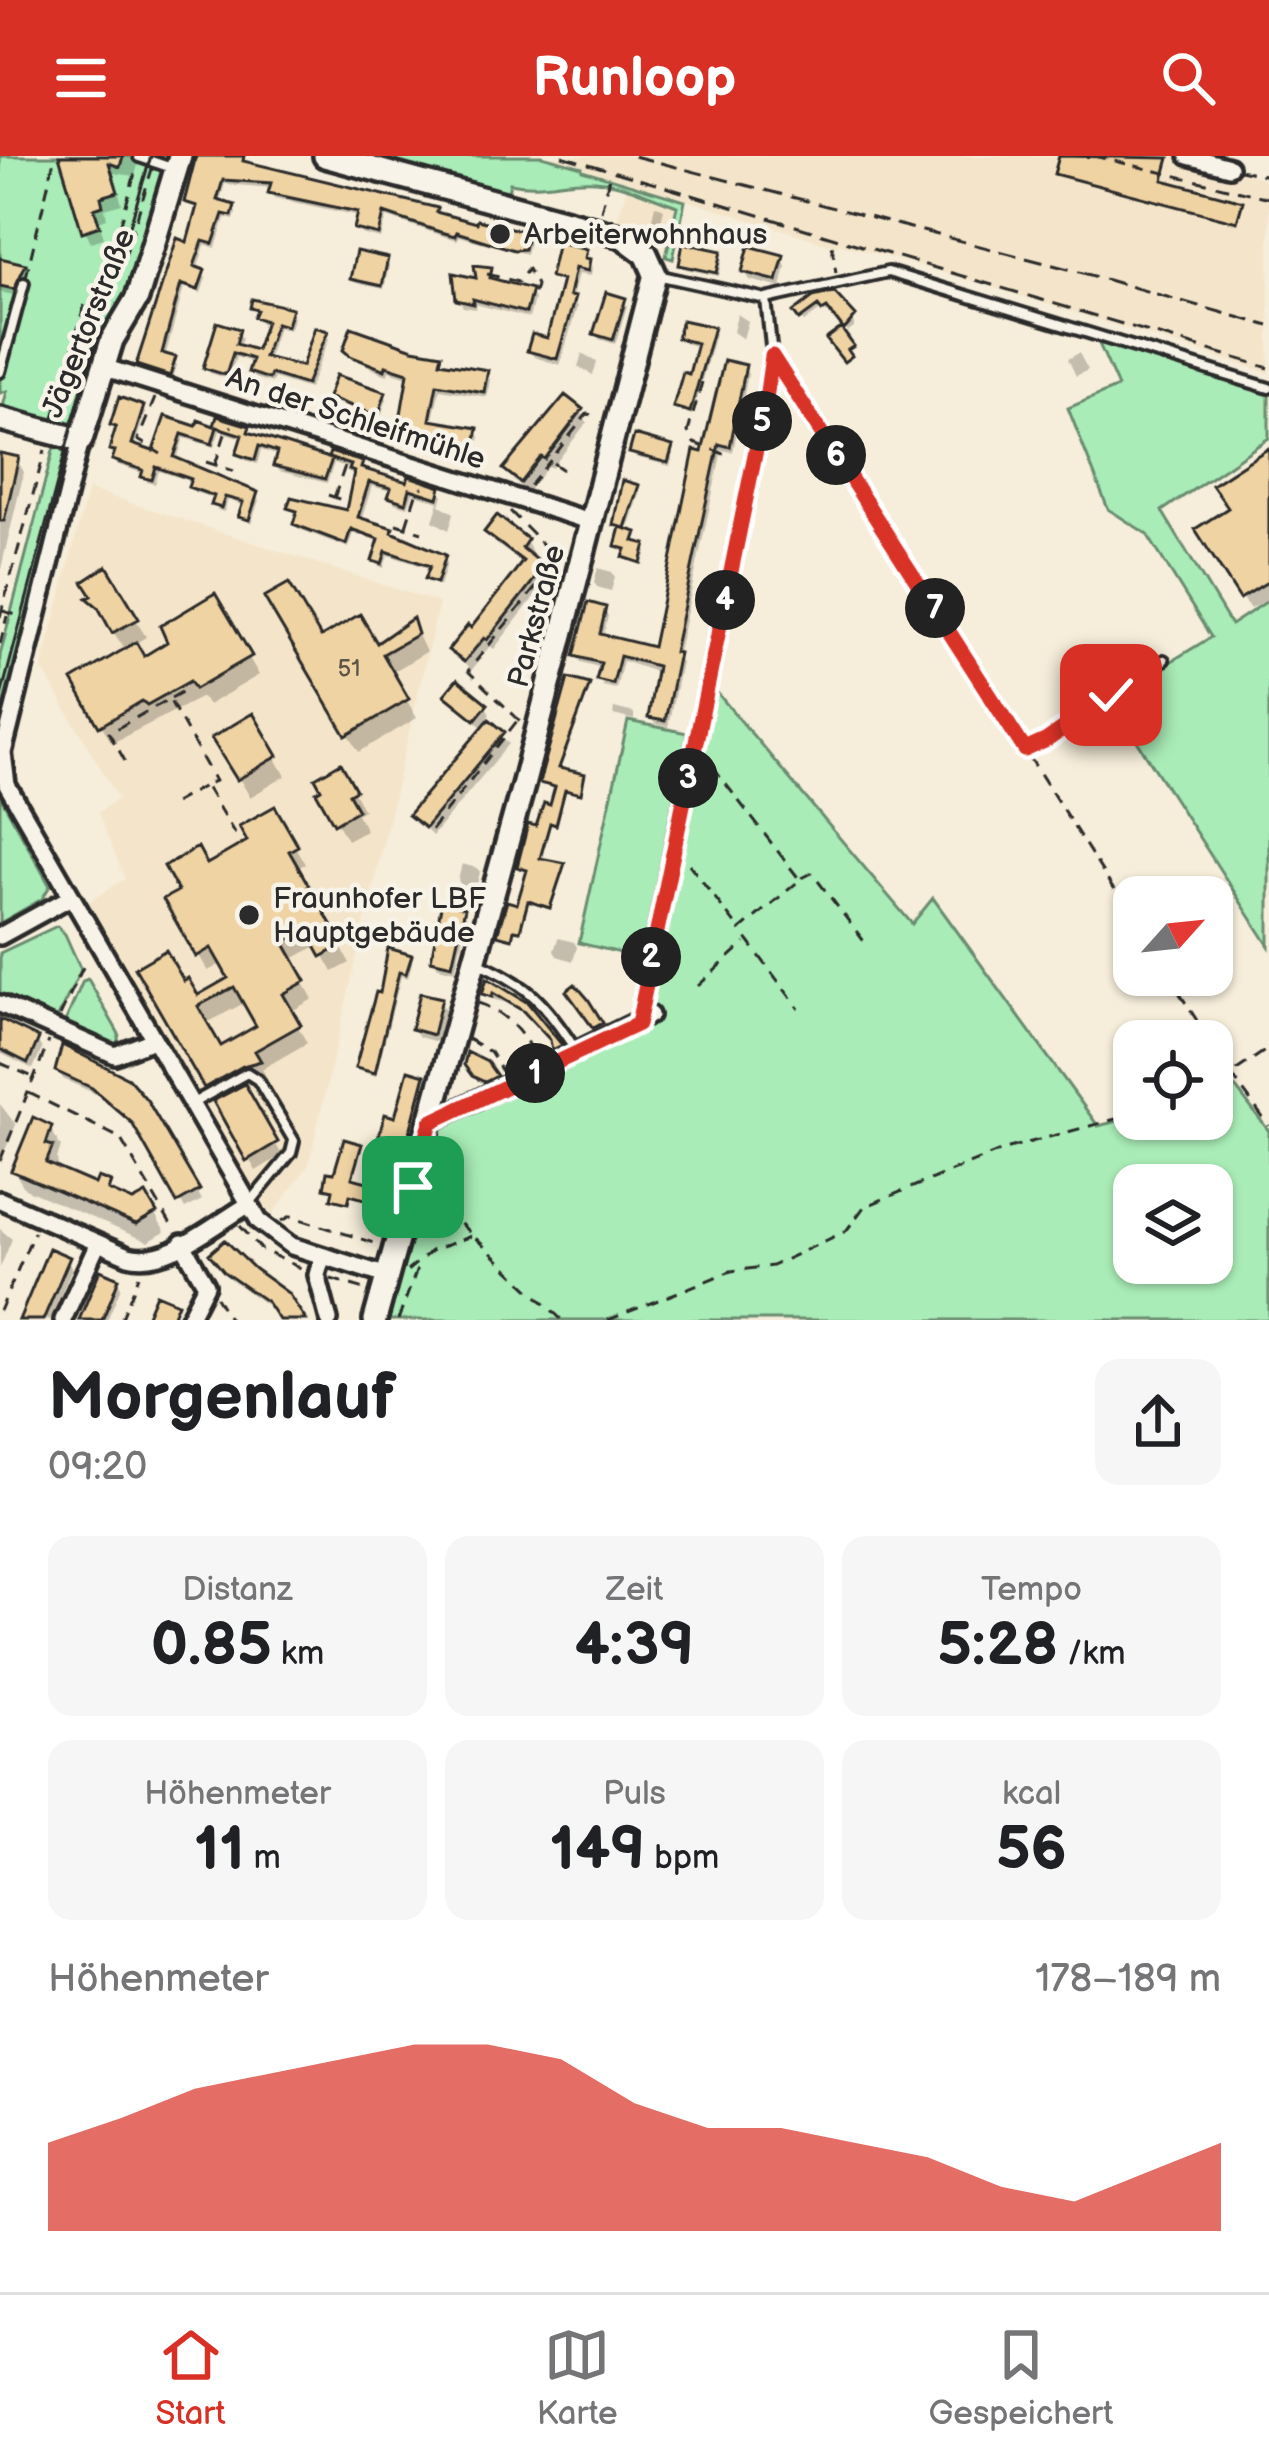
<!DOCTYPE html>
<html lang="de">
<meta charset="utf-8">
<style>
body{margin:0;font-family:"Balsamiq Sans",sans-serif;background:#f6f6f6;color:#202124;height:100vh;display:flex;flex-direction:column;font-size:45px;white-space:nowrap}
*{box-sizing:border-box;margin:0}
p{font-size:39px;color:#757577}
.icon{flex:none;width:66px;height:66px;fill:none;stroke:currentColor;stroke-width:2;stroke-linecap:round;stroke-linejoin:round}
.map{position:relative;height:1164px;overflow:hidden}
.panel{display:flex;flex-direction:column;background:#fff;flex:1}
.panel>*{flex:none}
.needle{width:78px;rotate:63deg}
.buttons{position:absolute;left:1113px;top:720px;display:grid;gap:24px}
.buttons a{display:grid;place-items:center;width:120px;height:120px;border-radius:24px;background:#fff;box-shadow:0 3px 9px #0004;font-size:60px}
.pin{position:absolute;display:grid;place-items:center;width:102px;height:102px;color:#fff;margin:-51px;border-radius:24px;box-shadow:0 6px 18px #0006}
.km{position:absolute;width:60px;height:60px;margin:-30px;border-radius:50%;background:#222;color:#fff;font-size:33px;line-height:60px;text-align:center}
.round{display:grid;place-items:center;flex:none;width:126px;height:126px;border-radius:24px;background:#f6f6f6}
.head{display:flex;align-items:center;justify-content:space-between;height:204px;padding:0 48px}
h1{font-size:66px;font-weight:700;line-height:90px}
.figures{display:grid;grid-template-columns:repeat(3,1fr);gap:18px;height:204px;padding:12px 48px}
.figures div{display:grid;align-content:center;border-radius:24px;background:#f6f6f6;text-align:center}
.figures b{font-size:60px;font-weight:700}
.figures small{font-size:33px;font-weight:400}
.figures p{font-size:33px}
.chart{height:336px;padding:24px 48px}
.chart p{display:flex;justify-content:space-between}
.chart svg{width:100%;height:216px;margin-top:12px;fill:#d93025;opacity:.7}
header{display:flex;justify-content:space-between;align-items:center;height:156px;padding:0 48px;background:#d93025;color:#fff;font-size:54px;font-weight:700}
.menu{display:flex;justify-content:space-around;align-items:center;height:168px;border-top:3px solid #e0e0e0;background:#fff;font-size:33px;color:#757577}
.menu a{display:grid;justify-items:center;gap:6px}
.menu .selected{color:#d93025}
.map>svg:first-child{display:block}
.built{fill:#f4e5ca}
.green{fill:#a9ecb7;stroke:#6a8c71;stroke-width:3;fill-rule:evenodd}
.shadow{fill:#0003;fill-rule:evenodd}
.building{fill:#f0d3a3;stroke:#2b2b2b;stroke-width:3;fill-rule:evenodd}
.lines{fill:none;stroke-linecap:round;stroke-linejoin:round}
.lane-casing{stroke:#2b2b2b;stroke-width:16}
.street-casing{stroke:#2b2b2b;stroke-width:24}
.secondary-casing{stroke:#2b2b2b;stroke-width:30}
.path{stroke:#2b2b2b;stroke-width:3;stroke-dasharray:12 9;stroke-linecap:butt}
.lane{stroke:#f7f3e8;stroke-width:8}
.street{stroke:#f7f3e8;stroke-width:15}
.secondary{stroke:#f7f3e8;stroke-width:21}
.tram{stroke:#2b2b2b;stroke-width:3}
.rail{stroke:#2b2b2b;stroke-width:3;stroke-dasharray:18 9;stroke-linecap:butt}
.route-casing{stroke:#fff;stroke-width:24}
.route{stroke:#d93025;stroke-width:15}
.poi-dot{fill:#2b2b2b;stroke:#f7f3e8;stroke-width:4.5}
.labels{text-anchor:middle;stroke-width:9;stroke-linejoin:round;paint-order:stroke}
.number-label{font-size:24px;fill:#5c5549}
.poi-label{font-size:30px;fill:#2b2b2b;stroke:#f7f3e8;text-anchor:start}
.street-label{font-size:30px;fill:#2b2b2b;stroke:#f7f3e8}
</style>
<header><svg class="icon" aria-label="menu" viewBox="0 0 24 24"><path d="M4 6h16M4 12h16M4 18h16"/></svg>Runloop<svg class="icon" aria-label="search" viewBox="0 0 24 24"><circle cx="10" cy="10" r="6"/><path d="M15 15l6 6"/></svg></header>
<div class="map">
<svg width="1269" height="1164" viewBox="0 0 1269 1164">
<rect width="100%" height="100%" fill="#f6edda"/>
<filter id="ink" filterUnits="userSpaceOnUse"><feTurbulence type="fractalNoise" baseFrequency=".00833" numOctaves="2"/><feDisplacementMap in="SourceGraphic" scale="24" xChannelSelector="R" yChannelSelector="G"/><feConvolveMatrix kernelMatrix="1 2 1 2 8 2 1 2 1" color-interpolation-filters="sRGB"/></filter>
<g filter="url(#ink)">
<path class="built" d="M542,0H1180L1269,24V217L972,125L838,87L836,90Z
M627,33L678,50L669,92L616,66Z
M88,333L439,447L308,1010L272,1059L262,1050L87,747L125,723L98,657L118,642L42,512Z"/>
<path class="green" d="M0,0H170L124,141L99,190L71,269L63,271L2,255L7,235L0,237Z
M351,0H542L582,11V14L685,45L673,103L666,101L677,50C651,41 623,27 595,25C564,23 543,34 510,27L507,40Z
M1097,183L1269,234V282L1162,355L1231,469L1269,444V790L1110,543L1211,481L1147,378L1108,353L1068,252L1118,231Z
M56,283L67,301L0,561V499Z
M714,533L912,768L933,742L1098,970L1134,961L1212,963V931L1224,926L1236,932L1269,975V1164H388L437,972L648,864L645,861ZM1134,1029H1212V1107H1134Z
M628,565L687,577L641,802L579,787Z
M0,640L50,730L42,743L0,767Z
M57,770L65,778L81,814L57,862L0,837V797Z
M88,823L119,878L117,888L65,866L83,825Z"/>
<path class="shadow" d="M62,0H107L111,11L114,0H133L138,9L135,20L113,17L122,48L105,53L107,62L99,65L104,82L91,86L85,74Z
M200,0H230L242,3L245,8L436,55L439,60L526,79L529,85L526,98L458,80L457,84L446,81L387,61L381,83L361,78L358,72L360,60L274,42L273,32L225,28L219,47L233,52L236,57L234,64L225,62L216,92L205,89L197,114L206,122L201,137L184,131L165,201L177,209L173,224L142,214L139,208L199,54L187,46Z
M1071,0L1164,1L1168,6L1163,27L1241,48L1238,67L1059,20Z
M655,49L664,53L658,77L649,74Z
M585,96L592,112L591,120L578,118L572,142L577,151L560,209L534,201L530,195L549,186L564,129L553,121Z
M720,97L723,102L719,120L685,113L682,108Z
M782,101L786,110L781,132L750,124L745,116Z
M0,105L24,111L28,119L18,140L0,136Z
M387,105L389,110L384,133L356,127L353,122Z
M490,114L493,126L530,136L534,143L529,162L475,148L476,153L463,151L459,143Z
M815,144L854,162V172L848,176L832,154L827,158L823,152L804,166L797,157Z
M624,145L627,150L615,188L599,183L596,178Z
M253,152L290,155L294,161L289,174L278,171L267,205L304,213L326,178L329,183L309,233L274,222L272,227L255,222L251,216L254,207L236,201L229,223L210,217L207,211L238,176L242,182L239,192L258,198L268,169L261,167Z
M737,158L748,165L743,183L733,176Z
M712,174L715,178L692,259L679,255L676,250L691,221L699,191L684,187L681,182Z
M347,194L440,200L443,207L486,217L490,223L487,241L440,233L432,267L476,275L480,281L476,299L405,282L401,275L411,222L389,215L388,219L381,217L350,200Z
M582,197L597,206L593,219L578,211Z
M1079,197L1088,214L1076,220L1068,203Z
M744,212L748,218L733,296L722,294L677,501L681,506L668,571L655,568L651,562L659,517L623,505L616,533L603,530L599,523L602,512L581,506L577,500L604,453L608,460L603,482L655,495L704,299Z
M384,238L387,243L380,263L334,246L331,241Z
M142,252L145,257L134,292L155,298L167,264L198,274H216L219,264L248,273L250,279L334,307L327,327L279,315L276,310L279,300L261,294L257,308L242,303L239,298L244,283L220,275L214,291L184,282L177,303L256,338L259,344L251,368L242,360L245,350L228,344L224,356L217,354L216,343L194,336L193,326L159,315L155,328L147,326L145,318L118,309L113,293L116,274L113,269Z
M581,255L587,266L552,312L548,310L528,336L513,324L507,313Z
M671,292L674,297L670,310L635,301L632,296Z
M1269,295V443L1250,453L1199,374L1231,354Z
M332,302L361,309L364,314L409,330L439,333L443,339L440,349L454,357L449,374L433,365L439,346L413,337L408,351L394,347L393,336L372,330L361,365L391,375L395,381L444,401L447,407L440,430L429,422L431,413L388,399L384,412L379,410L375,405L381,386L353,377L348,392L299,373L296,368L299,359L291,351L348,358L356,320L352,313L334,307Z
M17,304L24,316L0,417V306Z
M637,331L640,335L627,376L635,378V388L647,395L643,409L629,405L628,396L620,394L622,374L616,369Z
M488,376L526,385L532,396L528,401L549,422L494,493L490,490L471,515L452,494L472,476L524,409L494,386Z
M598,412L612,416L615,421L611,435L597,431L594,426Z
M106,414L146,481L134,488L143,504L171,488L214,441L259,519L208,549L202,541L112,587L76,525L126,495L91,443Z
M268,442L320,485L376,491L412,466L426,496L391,517L417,562L359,596Z
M1106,500L1124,525L1118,529L1101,505Z
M448,540L486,550L490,558L486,564L509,588L432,680L412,659L484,573Z
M614,552L634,557V564L613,559Z
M252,561L286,620L250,641L216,583Z
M340,611L364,654L357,658L366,674L347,684L320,637Z
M583,621L582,640L566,636L557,671L551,669L541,706L564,713L551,754L529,747L521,777L515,776L513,784L502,782L500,778L519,752L529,716L520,711L552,653L558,634L542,627Z
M274,654L305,708L296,713L350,807L333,816L318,789L291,804L313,843L290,856L307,887L262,913L267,922L243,931L282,999L256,1015L206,930L183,829L197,843L232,823L223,807L208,815L167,744L206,712L251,686ZM246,846L260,871L220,894L205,868Z
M462,708L477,712L480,716L476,733L461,729L458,724Z
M463,754L467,762L455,815L438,811L434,804Z
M558,782L574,786L577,791L573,805L557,800L554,795Z
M390,796L410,801L412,806L408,822L401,820L376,920L361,916L358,912L382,841Z
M489,826L526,849L562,894L557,897L553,885L535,865L511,848L488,842Z
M440,845L445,854L437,886L419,881L414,873Z
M0,868L37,884L42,893L33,913L0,897Z
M58,914L145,946L202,1044L185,1053L141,975L100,940L63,923Z
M423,922L426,927L402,1016L387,1012L384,1007L391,985L383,978L397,965Z
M0,948L16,969L0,1006Z
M50,972L61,991L57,1003L59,1016L97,1032L109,1029L115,1040L133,1048L145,1042L165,1076L148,1086L25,1033L14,1015Z
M0,1073L12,1083L0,1112Z
M67,1103L72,1112L50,1164H22Z
M218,1107L300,1164H282L275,1155L233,1125Z
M117,1125L121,1131L107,1164H82Z"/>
<path class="building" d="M59,0H123L120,11L109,7L118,36L101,41L103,50L94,53L100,70L82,76Z
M196,0H244L243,5L438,52L436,56L476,67L477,64L528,76L524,93L514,94L456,76L455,80L440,76L384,57L379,79L354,73L358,56L268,37L271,27L223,24L217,44L235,49L232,60L223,58L213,88L203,85L194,110L205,114L198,134L181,128L162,197L176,201L170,220L136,209L177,82L187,86L197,50L184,46Z
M1059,0L1169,2L1163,24L1243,45L1237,66L1054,18Z
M558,86L587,93L585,102L590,103L588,115L575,112L569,140L575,141L557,203L527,195L532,178L547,182L562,124L550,121Z
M683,87L722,95L717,117L679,109Z
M749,90L784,99L777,125L742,116Z
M356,95L388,102L382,130L350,123Z
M0,102L26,108L14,133L0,130Z
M474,109L492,111L490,122L532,133L526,157L473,143L474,148L456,144L453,117L476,122Z
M606,136L626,142L613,184L593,178Z
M834,136L856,160L844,174L827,152L822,155L818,150L799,164L793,156L813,141Z
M252,143L292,152L287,170L276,167L264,201L302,210L315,171L328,175L306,229L271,218L269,223L248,216L252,203L233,197L226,219L203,212L217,166L240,173L236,188L256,194L266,165L254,161L257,154L250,152Z
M682,164L714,171L690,256L673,251L683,216L689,218L697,187L677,182Z
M351,171L413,193L442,198L440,206L488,214L484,236L437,228L430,264L478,272L474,294L398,276L408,217L386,210L385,214L350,200L343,194Z
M841,172L854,190L848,194L852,200L844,206L826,183Z
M724,204L746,209L730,291L719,288L701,370L674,496L679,497L665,565L648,562L657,510L620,500L613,528L596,524L601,507L574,500L588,446L606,451L600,478L653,491L694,294L702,296Z
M336,219L386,236L378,260L328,241Z
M565,239L583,253L545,303L541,301L521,327L503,313Z
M119,241L144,250L132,288L153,295L165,260L196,270L198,264L214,270L217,260L250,270L248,276L332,303L325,323L273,310L277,296L259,290L255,304L236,298L242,279L217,271L212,288L182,278L174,301L258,336L249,364L238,361L243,346L225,341L221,352L211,349L214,340L188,331L191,323L156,311L152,324L141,321L143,314L112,304L115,295L109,294L116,271L110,269Z
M634,279L673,290L668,307L629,297Z
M1269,292V425L1240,443L1195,373L1228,352L1212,329Z
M330,296L363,306L361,312L407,326L409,320L441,331L438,342L410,333L406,347L388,341L391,332L369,326L358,361L393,372L392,376L446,399L437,427L425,423L430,410L386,395L382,408L372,405L379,383L351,373L346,388L293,368L297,355L287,352L291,341L346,354L354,316L349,314L351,309L328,302Z
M0,297L19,301L4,365H0Z
M622,324L639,329L625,372L613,369Z
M497,359L528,383L522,392L545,410L487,484L484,482L464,506L448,494L468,469L471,472L523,405L484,376Z
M620,371L637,376L634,385L646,388L641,407L623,401L626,393L615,390Z
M107,410L139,463L112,477L98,451L87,442L92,440L83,426Z
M289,427L321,481L360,458L377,487L413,462L418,478L383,498L409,543L346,580L264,441Z
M215,437L252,500L195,533L190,525L147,549L142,545L99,571L72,524L136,486L144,500L167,486L160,470Z
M568,522L590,528L559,612L585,618L581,638L565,634L556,669L550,667L540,702L565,707L550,752L528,745L520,775L514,774L512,783L497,779L507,745L517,748L527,714L517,711L528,668L536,670L544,647L550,649L555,631L539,627Z
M457,523L488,548L475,564L444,539Z
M253,557L278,600L237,624L211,582Z
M489,563L505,576L425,672L408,659Z
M341,607L356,634L349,638L358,654L334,668L316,636L321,633L315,622Z
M275,650L298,690L289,695L343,789L321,801L306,774L284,786L306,825L283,838L301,869L255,895L261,905L243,910L204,932L135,812L166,794L184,825L188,822L198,839L228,822L211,792L196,801L163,743L178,735L164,710L198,691L207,708L247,685L239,670ZM234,831L256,870L221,890L198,850Z
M442,745L465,752L452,809L431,804Z
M388,792L412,799L406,818L399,816L375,917L355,912L376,836L380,837Z
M487,822L528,847L562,889L552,894L550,884L523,855L493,837L492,841L482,838Z
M575,828L588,843L603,867L593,872L566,835Z
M420,837L442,842L433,879L411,873Z
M0,863L39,882L28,907L0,893Z
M62,889L128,922L147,944L200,1034L177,1047L132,967L92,932L55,915Z
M467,896L487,906L497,920L485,926L472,920L464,909Z
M408,914L425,919L400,1013L381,1007L388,981L379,979L385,958L395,961Z
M245,928L278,986L246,1005L213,945Z
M33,961L52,970L46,988L53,990L46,1007L95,1028L98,1021L111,1026L108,1034L133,1045L146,1038L157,1057L136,1069L11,1015Z
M344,983L362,988L352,1022L394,1033L387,1057L371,1053L373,1045L350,1039L348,1047L331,1043L333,1034L324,1032L327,1016L334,1017Z
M225,1084L255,1113L288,1137L306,1164H279L267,1146L225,1117L209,1098Z
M49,1092L70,1101L43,1164H19Z
M100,1114L119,1122L111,1143L102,1164H79Z
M156,1138L178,1147L171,1164H145Z"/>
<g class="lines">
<g class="lane-casing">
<path id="lane" d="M139,1L175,13
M657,119L766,143L888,116L1269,232
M766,143L772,200L1025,594L1047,584L1164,504
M0,216L24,127
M765,250L772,202
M477,806C528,828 545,847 575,893
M193,947L247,917L258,924L294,985L291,997L249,1048"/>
</g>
<g class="street-casing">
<path id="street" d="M1188,0L1229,11
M103,211L592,366
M81,284L3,597L7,629L259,1065L292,1090L387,1120
M0,780L71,741
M0,848L115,899L153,884
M431,966L650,859
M0,1044L128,1100C167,1111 215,1068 248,1049
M182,1087L206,1129L188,1164
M322,1102L317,1119L329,1164
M63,1164L98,1087"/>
</g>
<g class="secondary-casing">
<path id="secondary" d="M325,0L622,80L646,98L655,118L524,626L375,1164
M0,263L81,284L112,184L137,142L180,0"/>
</g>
<path class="path" d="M1094,0L1269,42
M1240,14L1269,20
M601,55L609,22
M832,89L836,117
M124,103L152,13
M487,118L518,126L528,113L536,129L532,145
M26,121L53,8L50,0
M702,226L688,276L694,287L727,299
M155,242L138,284L161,298
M54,262L85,146L100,142L137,10
M206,306L234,315
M553,307L566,316
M215,309L226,275L232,270
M530,330L587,258L599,260
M328,339L347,346
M334,342L347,304
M510,355L558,404
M396,368L422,376
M406,370L417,335L423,331
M3,455L23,461
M0,461L45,294
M0,488L7,460
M171,542L189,532
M520,565L468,515L558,404
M1029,600L1134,766
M694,604L711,609L800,724L740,774L799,853
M125,605L109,577L169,543L215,625L205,629L241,688
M174,647L204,630
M431,674L517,565
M689,708L739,773
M802,722L812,717L866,788
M1168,819L1210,885
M698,830L745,787
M478,847C505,856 522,876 535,900
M642,848L763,258
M60,860L85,807
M468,883L490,896L503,917
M1212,888L1231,918L1269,892
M0,907L33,921
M1212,926L1231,918L1269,970
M29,937L120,982L171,1069
M0,1005L49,885
M430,1039L562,1164
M282,1065L291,1060L380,1089
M240,1070L262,1094L305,1114
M407,1115L431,1095L471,1080
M331,1123L368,1134
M216,1141L230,1164
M0,1155L34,1076
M121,1164L139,1120
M398,1164L420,1105
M608,1164L731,1115L772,1110L846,1075L864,1051L1005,993L1134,958"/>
<use href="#lane" class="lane"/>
<use href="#street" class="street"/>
<use href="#secondary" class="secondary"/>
<path class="tram" d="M0,544L92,194L151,0"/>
<path class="rail" d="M562,0L1269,212
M634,0L1076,115L1269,170"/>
</g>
</g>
<g class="lines" filter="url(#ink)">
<g class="route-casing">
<path id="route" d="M413,1031L431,966L638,868L765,250L772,200L1025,594L1047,584L1111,539"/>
</g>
<use href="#route" class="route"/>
</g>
<g class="poi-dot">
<circle cx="500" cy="78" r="12"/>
<circle cx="249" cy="759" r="12"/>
</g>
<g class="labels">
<g class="number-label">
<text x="349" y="520">51</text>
</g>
<g class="poi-label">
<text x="524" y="88">Arbeiterwohnhaus</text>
<text x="273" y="752">Fraunhofer LBF<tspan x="273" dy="34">Hauptgebäude</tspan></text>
</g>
<g class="street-label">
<text transform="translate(88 167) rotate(-68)" y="10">Jägertorstraße</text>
<text transform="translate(356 262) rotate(18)" y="10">An der Schleifmühle</text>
<text transform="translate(536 460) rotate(-75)" y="10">Parkstraße</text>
</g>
</g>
</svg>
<div class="buttons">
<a><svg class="needle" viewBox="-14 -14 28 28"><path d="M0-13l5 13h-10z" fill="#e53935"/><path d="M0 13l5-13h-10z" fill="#757577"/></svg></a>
<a><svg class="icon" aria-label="locate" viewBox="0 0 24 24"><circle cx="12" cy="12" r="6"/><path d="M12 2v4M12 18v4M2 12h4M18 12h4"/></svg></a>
<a><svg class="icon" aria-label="layers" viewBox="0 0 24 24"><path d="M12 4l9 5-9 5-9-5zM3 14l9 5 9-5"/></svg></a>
</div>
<div class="pin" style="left:413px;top:1031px;background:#1e9e55"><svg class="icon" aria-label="arrive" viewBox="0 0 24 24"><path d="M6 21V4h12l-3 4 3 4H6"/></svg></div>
<div class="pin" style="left:1111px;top:539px;background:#d93025"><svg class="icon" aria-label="check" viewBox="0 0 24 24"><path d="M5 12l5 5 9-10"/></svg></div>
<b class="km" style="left:535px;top:917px">1</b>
<b class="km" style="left:651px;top:801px">2</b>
<b class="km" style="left:688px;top:622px">3</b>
<b class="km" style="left:725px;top:444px">4</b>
<b class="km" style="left:762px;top:265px">5</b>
<b class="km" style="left:836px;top:299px">6</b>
<b class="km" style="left:935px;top:452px">7</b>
</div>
<section class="panel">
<div class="head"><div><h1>Morgenlauf</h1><p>09:20</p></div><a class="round"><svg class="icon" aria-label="share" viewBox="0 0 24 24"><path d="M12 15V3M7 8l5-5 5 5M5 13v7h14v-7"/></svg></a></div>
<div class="figures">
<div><p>Distanz</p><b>0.85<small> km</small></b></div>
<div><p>Zeit</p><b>4:39</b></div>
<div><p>Tempo</p><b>5:28<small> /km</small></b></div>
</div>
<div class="figures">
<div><p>Höhenmeter</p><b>11<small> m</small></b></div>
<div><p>Puls</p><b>149<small> bpm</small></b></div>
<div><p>kcal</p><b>56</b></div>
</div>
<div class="chart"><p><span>Höhenmeter</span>178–189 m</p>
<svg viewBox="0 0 160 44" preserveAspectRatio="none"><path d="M0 44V26L10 21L20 15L30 12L40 9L50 6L60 6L70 9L80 18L90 23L100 23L110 26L120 29L130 35L140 38L150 32L160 26V44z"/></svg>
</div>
</section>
<nav class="menu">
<a class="selected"><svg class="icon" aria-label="home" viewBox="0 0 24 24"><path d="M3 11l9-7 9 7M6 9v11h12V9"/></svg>Start</a>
<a><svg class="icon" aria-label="map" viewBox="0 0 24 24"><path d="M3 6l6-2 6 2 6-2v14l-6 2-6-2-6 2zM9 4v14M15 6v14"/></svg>Karte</a>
<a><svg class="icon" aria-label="saved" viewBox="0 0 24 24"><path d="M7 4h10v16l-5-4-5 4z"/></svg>Gespeichert</a>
</nav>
